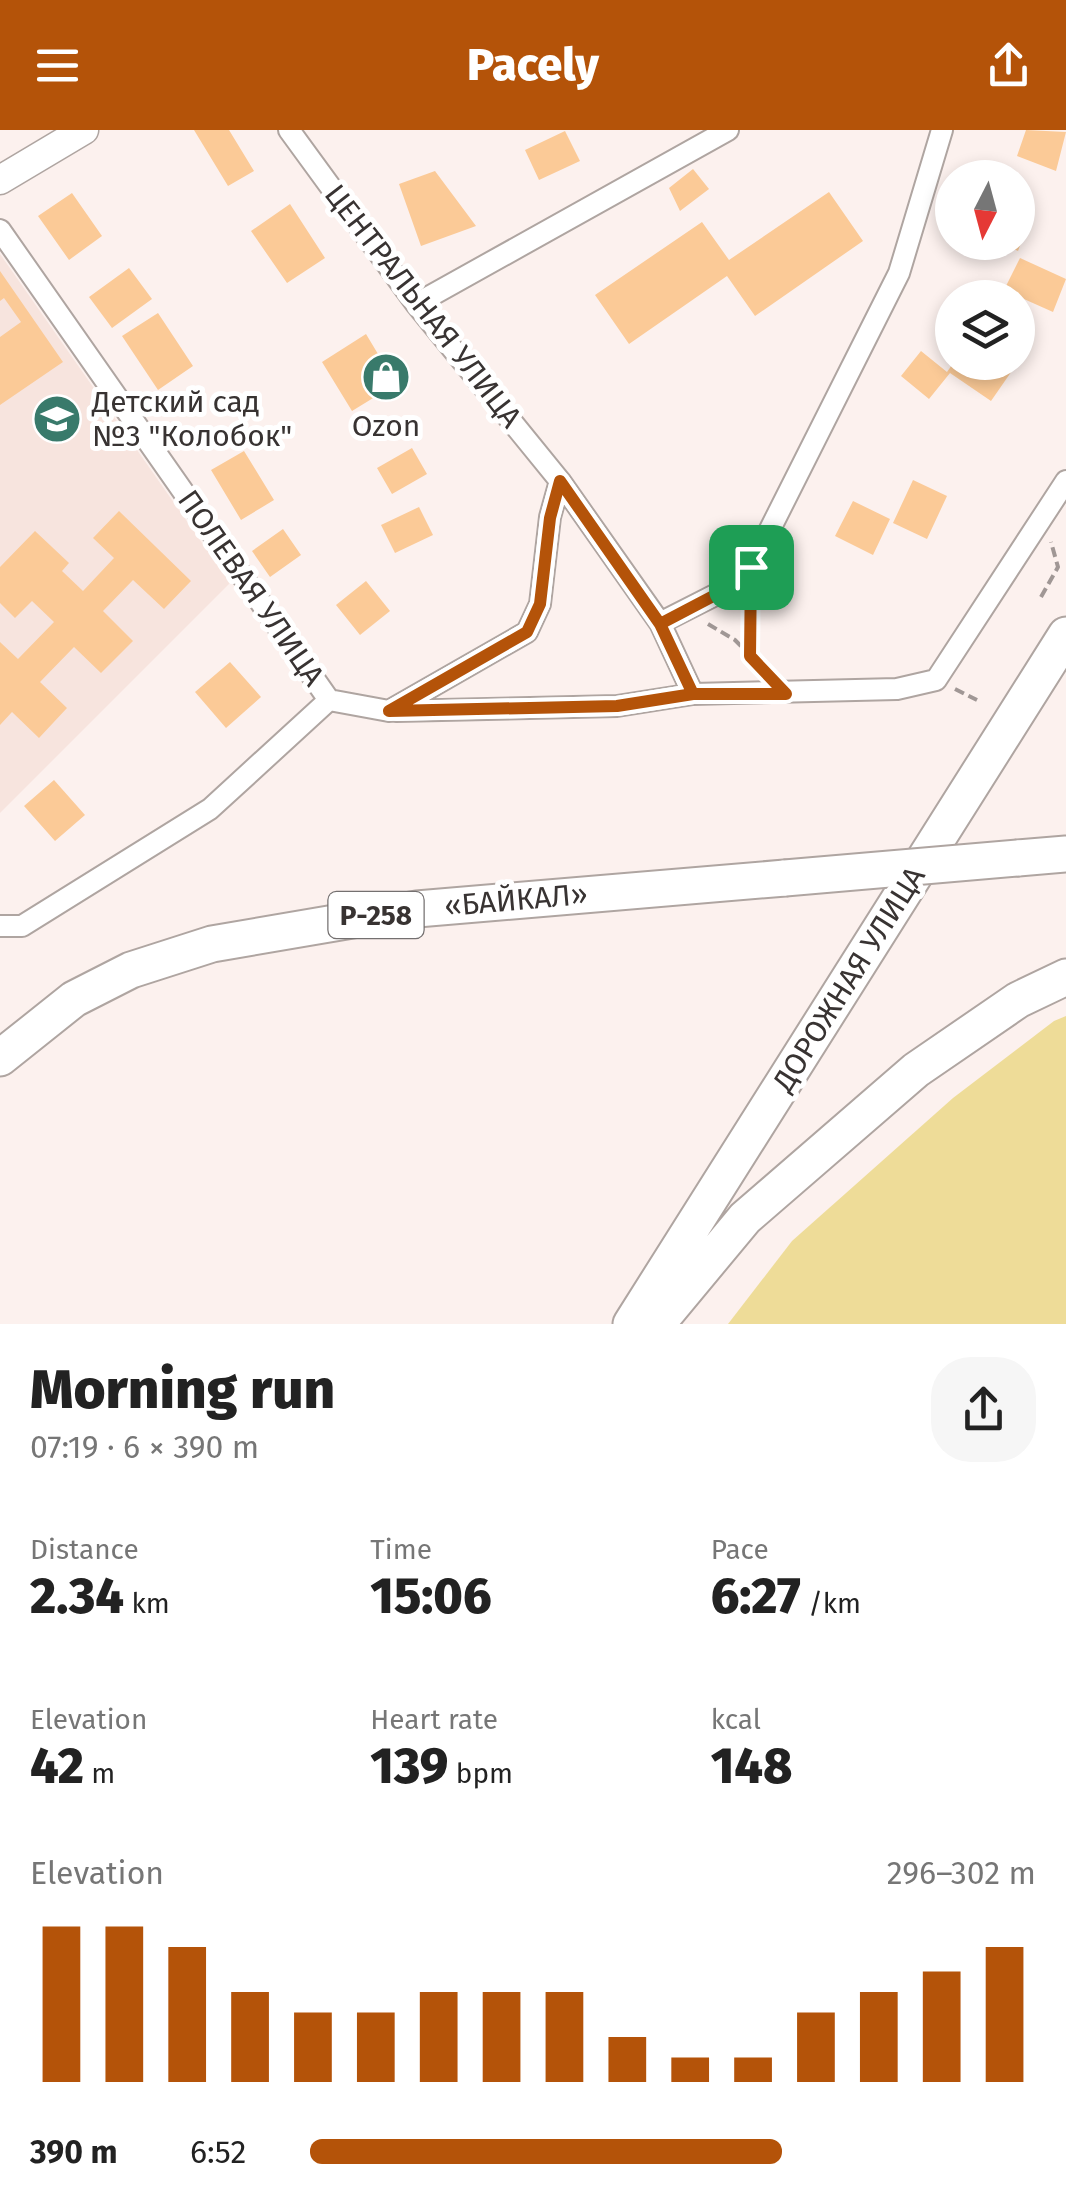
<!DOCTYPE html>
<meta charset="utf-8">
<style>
body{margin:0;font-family:"Fira Sans",sans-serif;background:#f6f6f6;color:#222;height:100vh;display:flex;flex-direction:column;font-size:38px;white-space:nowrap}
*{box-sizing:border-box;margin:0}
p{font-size:32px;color:#767676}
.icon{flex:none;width:55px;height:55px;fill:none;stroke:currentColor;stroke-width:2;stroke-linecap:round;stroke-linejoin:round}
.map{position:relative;height:1194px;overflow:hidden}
.side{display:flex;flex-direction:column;background:#fff;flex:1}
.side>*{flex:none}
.needle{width:65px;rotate:186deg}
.fabs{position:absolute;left:935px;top:30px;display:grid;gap:20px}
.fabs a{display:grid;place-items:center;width:100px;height:100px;border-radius:50%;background:#fff;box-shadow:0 5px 15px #0003;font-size:50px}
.pin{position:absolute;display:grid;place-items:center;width:85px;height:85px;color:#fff;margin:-42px;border-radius:20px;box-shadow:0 5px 15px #0006}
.round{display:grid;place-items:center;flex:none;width:105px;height:105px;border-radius:40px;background:#f6f6f6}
.overview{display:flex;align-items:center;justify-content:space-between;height:170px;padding:0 30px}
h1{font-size:55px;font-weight:800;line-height:75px}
.stats{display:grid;grid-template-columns:repeat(3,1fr);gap:15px;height:170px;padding:10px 30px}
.stats div{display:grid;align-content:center}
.stats b{font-size:50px;font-weight:800}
.stats small{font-size:28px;font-weight:400}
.stats p{font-size:28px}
.chart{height:280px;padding:20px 30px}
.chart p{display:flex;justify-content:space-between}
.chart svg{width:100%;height:180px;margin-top:10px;stroke:#b45309;stroke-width:6}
ul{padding:0 30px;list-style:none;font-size:32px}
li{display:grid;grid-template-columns:160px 120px 1fr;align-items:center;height:75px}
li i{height:25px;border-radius:12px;background:#b45309}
header{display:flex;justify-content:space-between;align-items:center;height:130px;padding:0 30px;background:#b45309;color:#fff;font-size:45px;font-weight:800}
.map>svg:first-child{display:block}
.built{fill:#f7e4de}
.green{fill:#eedc98}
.building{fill:#fbca97}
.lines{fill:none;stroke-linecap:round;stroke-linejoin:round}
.street-casing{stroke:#afa5a1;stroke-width:24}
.secondary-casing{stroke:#afa5a1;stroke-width:31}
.highway-casing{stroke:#afa5a1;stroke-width:39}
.path{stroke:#a09795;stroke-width:4;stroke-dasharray:10 5;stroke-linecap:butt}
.street{stroke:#fff;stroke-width:20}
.secondary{stroke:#fff;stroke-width:28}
.highway{stroke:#fff;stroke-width:35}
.highway-bridge-casing{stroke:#afa5a1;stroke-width:39;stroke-linecap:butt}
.highway-bridge{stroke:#fff;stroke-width:35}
.route-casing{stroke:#fff;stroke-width:20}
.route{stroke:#b45309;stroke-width:12}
.labels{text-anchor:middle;stroke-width:10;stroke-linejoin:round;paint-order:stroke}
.shield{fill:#fff;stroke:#747070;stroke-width:2.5}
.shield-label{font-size:28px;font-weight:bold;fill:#383332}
.street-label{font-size:30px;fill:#383332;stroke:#fff}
.poi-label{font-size:30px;fill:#383332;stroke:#fff;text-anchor:start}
</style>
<header><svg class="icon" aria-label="menu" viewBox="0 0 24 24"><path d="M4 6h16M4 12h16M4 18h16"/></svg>Pacely<svg class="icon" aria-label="share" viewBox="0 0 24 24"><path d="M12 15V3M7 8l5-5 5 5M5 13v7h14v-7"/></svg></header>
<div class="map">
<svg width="1066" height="1194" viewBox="0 0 1066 1194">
<rect width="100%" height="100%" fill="#fcf1ee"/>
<path class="built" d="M0,124L230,453L0,683Z"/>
<path class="green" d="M1066,886V1194H728L792,1111L953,968L1054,891Z"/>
<path class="building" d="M194,0H229L254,41L228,56Z
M1026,0L1066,2L1056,41L1017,26Z
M565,1L580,31L539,50L525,20Z
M693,39L709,59L680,81L669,58Z
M435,41L476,96L421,116L399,54Z
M829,62L863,111L755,186L727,146L629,214L595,165L702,92L729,130Z
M72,63L102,106L69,130L38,86Z
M290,74L325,128L287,153L251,101Z
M1018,78L1032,84L1018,121L1001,113L1018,112Z
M1020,128L1066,149L1053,182L1004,160Z
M129,138L152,169L112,198L89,167Z
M0,141L63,232L0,275V207L21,192L4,168L0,171Z
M158,183L193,236L158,260L122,206Z
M366,204L396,254L352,281L322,232Z
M921,221L947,242L954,232L1016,235L991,271L950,243L929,269L901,246Z
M412,318L427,344L392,364L377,338Z
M244,321L274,370L241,390L211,340Z
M913,350L947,366L927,409L893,393Z
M853,371L890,389L873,425L835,406Z
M419,377L433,405L395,423L381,395Z
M119,381L191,451L164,479L133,450L103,481L133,511L101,543L74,517L40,552L67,578L39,608L12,582L0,595V512L18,529L54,492L32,471L15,488L0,473V437L35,401L69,433L62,441L83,461L114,428L93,408Z
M283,399L301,425L270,447L252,421Z
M366,451L390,481L360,505L336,475Z
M230,532L261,567L226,598L195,562Z
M54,650L85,685L55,711L24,676Z"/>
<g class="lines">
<g class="street-casing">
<path id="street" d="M289,0L416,174L560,351L660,493L693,564L897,559L936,550L1066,351
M0,100L329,570
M416,174L728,0
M660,493L719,463L751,437L899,143L942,0
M329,570L389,581L527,502L540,474L550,387L560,351
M396,581L617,576L693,564
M0,796H22L210,679L329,570"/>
</g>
<g class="secondary-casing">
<path id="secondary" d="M0,50L84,0"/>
</g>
<g class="highway-casing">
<path id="highway" d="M1018,728L1066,724
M0,928L74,869L131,840L212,814L417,779L785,748
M631,1194L1066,505
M657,1194L745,1088L916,940L1018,870L1066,847"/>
</g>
<path class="path" d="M749,465L750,525
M1041,467L1058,437L1051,412
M708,494L735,510L766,542
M955,559L977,570"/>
<use href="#street" class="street"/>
<use href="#secondary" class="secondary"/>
<use href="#highway" class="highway"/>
<g class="highway-bridge-casing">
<path id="highway-bridge" d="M785,748L1018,728"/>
</g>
<use href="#highway-bridge" class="highway-bridge"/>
</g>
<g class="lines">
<g class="route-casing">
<path id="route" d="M751,437L719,463L660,494L693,564L617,576L389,581L527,502L540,474L550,388L560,351L660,494L693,564H786L750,526L751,437"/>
</g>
<use href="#route" class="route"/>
</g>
<defs>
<g id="shop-disc" transform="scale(2.5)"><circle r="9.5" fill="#397a6b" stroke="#fff"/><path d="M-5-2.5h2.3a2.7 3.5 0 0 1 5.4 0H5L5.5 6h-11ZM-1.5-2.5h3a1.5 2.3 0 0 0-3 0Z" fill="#fff"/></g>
<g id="school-disc" transform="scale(2.5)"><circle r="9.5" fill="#397a6b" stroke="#fff"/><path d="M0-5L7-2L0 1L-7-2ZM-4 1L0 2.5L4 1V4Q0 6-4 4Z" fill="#fff"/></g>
</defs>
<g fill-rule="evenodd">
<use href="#shop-disc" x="386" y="247"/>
<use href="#school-disc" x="57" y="289"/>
</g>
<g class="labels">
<rect class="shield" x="328.5" y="762" width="95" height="46" rx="8"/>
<g class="shield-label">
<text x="376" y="795">Р-258</text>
</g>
<g class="street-label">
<text transform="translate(423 176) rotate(52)" y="10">ЦЕНТРАЛЬНАЯ УЛИЦА</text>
<text transform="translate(251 458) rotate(55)" y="10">ПОЛЕВАЯ УЛИЦА</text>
<text transform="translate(516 770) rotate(-5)" y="10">«БАЙКАЛ»</text>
<text transform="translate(849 849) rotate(-58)" y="10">ДОРОЖНАЯ УЛИЦА</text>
</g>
<g class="poi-label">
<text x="92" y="282">Детский сад<tspan x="92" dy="34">№3 "Колобок"</tspan></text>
<text x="386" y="306" text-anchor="middle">Ozon</text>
</g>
</g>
</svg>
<div class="fabs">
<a><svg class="needle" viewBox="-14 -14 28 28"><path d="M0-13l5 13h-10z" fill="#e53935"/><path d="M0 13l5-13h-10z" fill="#767676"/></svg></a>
<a><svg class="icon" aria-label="layers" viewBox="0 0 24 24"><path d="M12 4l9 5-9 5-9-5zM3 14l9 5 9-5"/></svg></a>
</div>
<div class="pin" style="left:751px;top:437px;background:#1e9e55"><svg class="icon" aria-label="arrive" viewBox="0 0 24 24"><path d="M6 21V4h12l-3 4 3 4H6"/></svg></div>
</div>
<section class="side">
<div class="overview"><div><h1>Morning run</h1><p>07:19 · 6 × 390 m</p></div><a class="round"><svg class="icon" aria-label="share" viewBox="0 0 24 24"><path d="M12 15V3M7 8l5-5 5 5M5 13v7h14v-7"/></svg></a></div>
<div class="stats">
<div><p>Distance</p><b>2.34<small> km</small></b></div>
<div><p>Time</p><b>15:06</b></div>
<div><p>Pace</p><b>6:27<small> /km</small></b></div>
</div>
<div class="stats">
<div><p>Elevation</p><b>42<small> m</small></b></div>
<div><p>Heart rate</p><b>139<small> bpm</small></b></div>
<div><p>kcal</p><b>148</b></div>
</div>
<div class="chart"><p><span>Elevation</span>296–302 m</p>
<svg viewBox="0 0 160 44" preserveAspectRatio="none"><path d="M5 44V6M15 44V6M25 44V11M35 44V22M45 44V27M55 44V27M65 44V22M75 44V22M85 44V22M95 44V33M105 44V38M115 44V38M125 44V27M135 44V22M145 44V17M155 44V11"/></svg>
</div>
<ul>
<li><b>390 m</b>6:52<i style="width:65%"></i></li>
</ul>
</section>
